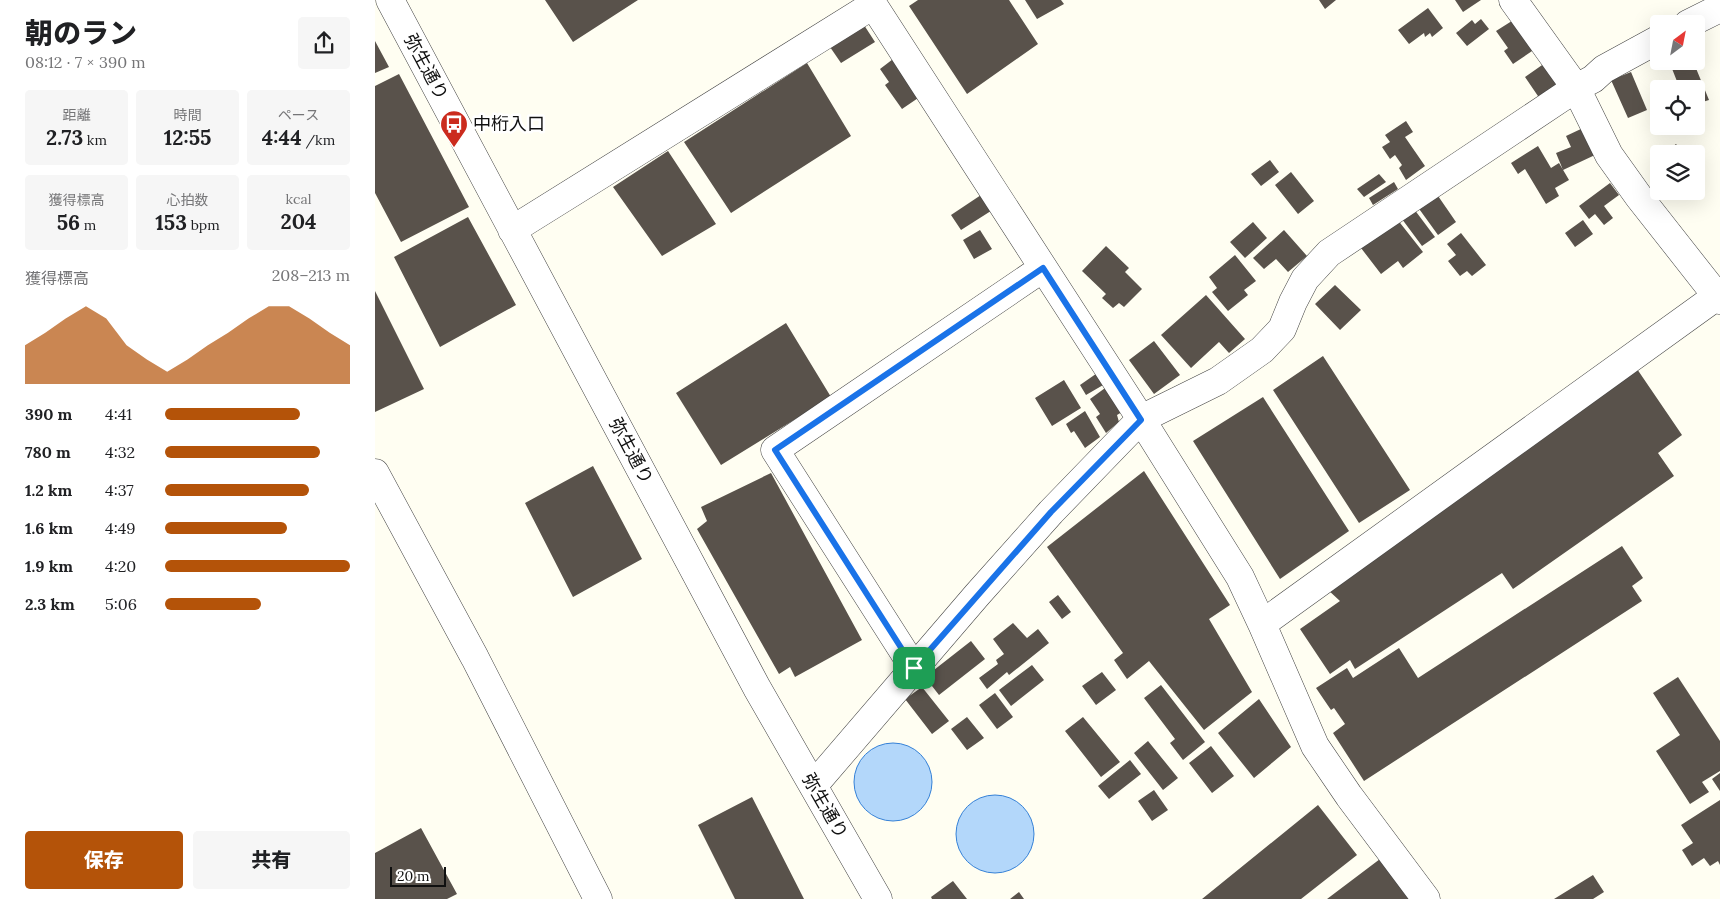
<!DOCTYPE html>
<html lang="ja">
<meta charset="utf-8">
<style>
body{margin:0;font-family:Lora,"Noto Sans JP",serif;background:#f6f6f6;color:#202124;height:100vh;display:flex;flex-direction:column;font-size:19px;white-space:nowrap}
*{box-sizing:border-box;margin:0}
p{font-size:16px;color:#757577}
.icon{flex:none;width:28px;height:28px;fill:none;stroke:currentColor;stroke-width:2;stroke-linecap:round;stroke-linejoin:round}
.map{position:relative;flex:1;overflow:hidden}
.details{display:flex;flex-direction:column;background:#fff;width:375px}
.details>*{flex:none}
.needle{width:32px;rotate:32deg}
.tools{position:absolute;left:1275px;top:15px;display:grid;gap:10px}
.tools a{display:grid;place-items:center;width:55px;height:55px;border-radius:5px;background:#fff;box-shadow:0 5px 20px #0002;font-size:25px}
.scale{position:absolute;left:15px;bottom:12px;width:56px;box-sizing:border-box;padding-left:5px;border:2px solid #101010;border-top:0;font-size:14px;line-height:18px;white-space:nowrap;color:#101010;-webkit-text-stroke:4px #fff;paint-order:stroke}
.pin{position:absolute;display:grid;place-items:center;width:42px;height:42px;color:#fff;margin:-21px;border-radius:10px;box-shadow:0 2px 8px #0006}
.round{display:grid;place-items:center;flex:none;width:52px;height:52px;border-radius:5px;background:#f6f6f6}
.summary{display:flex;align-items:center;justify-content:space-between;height:85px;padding:0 25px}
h1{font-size:28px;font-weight:800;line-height:38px}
.metrics{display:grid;grid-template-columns:repeat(3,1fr);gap:8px;height:85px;padding:5px 25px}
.metrics div{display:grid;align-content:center;border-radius:5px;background:#f6f6f6;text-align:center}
.metrics b{font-size:21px;font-weight:800}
.metrics small{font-size:14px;font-weight:400}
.metrics p{font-size:14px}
.chart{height:140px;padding:10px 25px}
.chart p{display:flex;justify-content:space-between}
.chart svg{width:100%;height:90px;margin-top:5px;fill:#b45309;opacity:.7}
.cta{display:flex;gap:10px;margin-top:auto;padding:10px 25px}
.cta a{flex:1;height:58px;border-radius:5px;background:#b45309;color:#fff;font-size:20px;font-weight:800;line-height:58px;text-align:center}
.cta a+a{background:#f6f6f6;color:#202124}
ul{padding:0 25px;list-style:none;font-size:16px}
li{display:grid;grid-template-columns:80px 60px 1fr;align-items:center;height:38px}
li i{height:12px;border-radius:6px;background:#b45309}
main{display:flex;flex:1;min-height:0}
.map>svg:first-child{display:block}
.water{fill:#b3d7fa;stroke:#3581d7}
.building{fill:#59524b}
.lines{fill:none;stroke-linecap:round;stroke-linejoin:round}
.minor-casing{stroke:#434343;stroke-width:29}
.minor{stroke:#fff;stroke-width:28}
.route-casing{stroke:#fff;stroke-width:10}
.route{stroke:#1a73e8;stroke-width:6}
.labels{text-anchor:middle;stroke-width:5;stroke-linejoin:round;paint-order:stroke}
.street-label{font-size:18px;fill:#101010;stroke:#fff}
.poi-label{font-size:18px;fill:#101010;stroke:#fff;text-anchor:start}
</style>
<main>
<section class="details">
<div class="summary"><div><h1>朝のラン</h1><p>08:12 · 7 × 390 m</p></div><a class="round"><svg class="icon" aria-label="share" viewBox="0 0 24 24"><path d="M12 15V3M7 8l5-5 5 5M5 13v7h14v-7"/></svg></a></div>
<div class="metrics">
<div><p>距離</p><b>2.73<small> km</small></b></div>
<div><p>時間</p><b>12:55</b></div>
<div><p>ペース</p><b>4:44<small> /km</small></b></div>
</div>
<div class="metrics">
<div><p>獲得標高</p><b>56<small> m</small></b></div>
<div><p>心拍数</p><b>153<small> bpm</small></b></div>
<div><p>kcal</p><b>204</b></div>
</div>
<div class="chart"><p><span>獲得標高</span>208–213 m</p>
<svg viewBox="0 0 160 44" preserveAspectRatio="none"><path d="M0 44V25L10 19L20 12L30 6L40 12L50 25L60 32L70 38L80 32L90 25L100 19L110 12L120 6L130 6L140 12L150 19L160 25V44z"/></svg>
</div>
<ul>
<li><b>390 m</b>4:41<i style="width:73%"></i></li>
<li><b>780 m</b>4:32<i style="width:84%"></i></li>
<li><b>1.2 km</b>4:37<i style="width:78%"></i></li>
<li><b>1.6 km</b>4:49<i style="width:66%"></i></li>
<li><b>1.9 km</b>4:20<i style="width:100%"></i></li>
<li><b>2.3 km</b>5:06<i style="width:52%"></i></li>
</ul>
<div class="cta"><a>保存</a><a>共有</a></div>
</section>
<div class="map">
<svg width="1345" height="899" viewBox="0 0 1345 899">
<rect width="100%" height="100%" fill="#fffef2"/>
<path class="water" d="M479 782a39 39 0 1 1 78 0a39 39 0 1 1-78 0Z
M581 834a39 39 0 1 1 78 0a39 39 0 1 1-78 0Z"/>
<path class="building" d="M170,0H263L198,42Z
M543,0H634L663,44L592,94L534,6Z
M650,0H686L689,4L662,19Z
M944,0H961L950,9Z
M1080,0H1106L1088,12Z
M1053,8L1068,28L1057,37L1055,33L1050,37L1049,33L1034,44L1023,30Z
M1106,19L1114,29L1092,46L1081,33L1097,20L1100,24Z
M1140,19L1160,49L1138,64L1129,51L1133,48L1121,31Z
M489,25L500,42L466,63L455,47Z
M0,41L14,67L0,73Z
M522,56L549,94L527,109L510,85L514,82L505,69Z
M1294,61H1318L1334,100L1321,104V89H1305Z
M432,63L476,136L356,213L309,142Z
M1170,63L1185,87L1165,99L1150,77Z
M1256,72L1272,110L1253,118L1236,80Z
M24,74L94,207L26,242L0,193V86Z
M1031,121L1038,132L1030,137L1050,166L1031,180L1024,168L1027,165L1020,155L1015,159L1007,147L1015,142L1010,135Z
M1208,128L1220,155L1188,170L1181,153L1196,147L1191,136Z
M1301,144L1309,154H1288Z
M1163,146L1176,168L1184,163L1194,180L1180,188L1184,196L1171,204L1150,169L1143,174L1136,163Z
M293,151L341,224L287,256L238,187Z
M895,160L904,172L886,186L876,174Z
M916,172L939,201L923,214L900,185Z
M1004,174L1011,182L989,197L982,189Z
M1019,182L1023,189L998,205L994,198Z
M1235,183L1244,195L1229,206L1238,218L1229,225L1220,214L1214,219L1204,206Z
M609,193L619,209L586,230L576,215Z
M1061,193L1081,222L1063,235L1042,206Z
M1036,205L1060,237L1047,246L1024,215Z
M93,217L141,305L65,347L19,257Z
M1022,219L1048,252L1028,268L1023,261L1006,274L986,248Z
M1208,220L1218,234L1200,247L1190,233Z
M878,222L892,238L870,258L855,242Z
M605,230L617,249L599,259L588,240Z
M909,230L932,256L913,272L901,259L889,269L878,258Z
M1086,233L1111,265L1097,276L1092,271L1085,276L1073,261L1081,255L1072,244Z
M731,246L754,268L750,272L767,289L749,307L744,303L738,308L727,298L731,294L707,271Z
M860,255L881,281L869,290L873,295L853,311L837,292L842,288L834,277Z
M960,285L986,310L965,330L940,304Z
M0,291L49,389L0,412Z
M831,295L870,339L854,353L844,342L816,368L786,335Z
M411,323L456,397L346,465L301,393Z
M779,341L805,375L779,394L754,360Z
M948,356L1035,490L984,523L898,390Z
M1260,366L1307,435L1283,453L1299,476L1138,589L1127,573L980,669L975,660L955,674L925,629L965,601L952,589Z
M728,369L735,381L711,395L705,385Z
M689,380L706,408L677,426L660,398Z
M737,383L752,409L742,415L744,422L731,433L721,417L725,414L715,399Z
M888,397L974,531L905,579L818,441Z
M710,411L725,437L710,448L699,431L696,433L691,424Z
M218,466L267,559L198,597L150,503Z
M769,471L855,605L834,619L877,692L829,730L774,661L752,679L739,660L748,653L672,547Z
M396,473L487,640L420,677L415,667L404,674L322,529L332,521L326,507Z
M1247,546L1268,578L1257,586L1267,601L989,781L958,733L970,724L959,708L956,710L941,688L972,668L978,678L1024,648L1043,678Z
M683,595L696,612L687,619L674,602Z
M638,623L652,638L663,629L674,643L634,675L632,672L612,689L604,678L623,664L621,660L629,654L618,639Z
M596,641L610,659L564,695L550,677Z
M657,665L669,680L636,706L624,690Z
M727,672L741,690L721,705L707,686Z
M1303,677L1345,741V771L1327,782L1334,792L1315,804L1281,751L1305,735L1278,693Z
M786,685L830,742L808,760L795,743L800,739L769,698Z
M547,687L574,721L557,734L530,699Z
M620,693L638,717L622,729L604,705Z
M884,699L916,747L879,778L843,733Z
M592,717L609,738L592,750L576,729Z
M708,717L745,762L726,777L690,731Z
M773,741L803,778L788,790L759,753Z
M836,746L859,776L837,793L814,763Z
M755,760L766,774L734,799L723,786Z
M1345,773V791L1337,779Z
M779,790L793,810L777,821L763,801Z
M377,797L429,899H360L323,825Z
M1345,800V865L1343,861L1335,866L1329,858L1317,866L1307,850L1318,843L1306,825Z
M943,805L982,855L926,899H827Z
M46,828L82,894L72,899H0V853Z
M1005,859L1035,899H952Z
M1218,875L1229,892L1218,899H1179Z
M578,881L592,899H557L556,897Z
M644,892L649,899H635Z"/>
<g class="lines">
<g class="minor-casing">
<path id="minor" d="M15,0L382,688L503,899
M495,0L766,419L865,577L887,624L940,746L974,796L1051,899
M1313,24L1345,8
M1284,39L1229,69L1218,79L1201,88L1234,155L1264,197L1345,300
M137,230L498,5
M0,473L100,658L223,899
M887,624L1342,296
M539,668L400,450L668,268
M439,785L602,595L676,512L766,419L843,381L887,350L907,329L918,302L930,279L954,253L1201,88L1138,0"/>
</g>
<use href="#minor" class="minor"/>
</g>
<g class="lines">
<g class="route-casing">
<path id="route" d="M668,268L766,420L676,512L539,668L400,450Z"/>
</g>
<use href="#route" class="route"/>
</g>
<defs>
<g id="bus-pin" transform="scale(1.4375)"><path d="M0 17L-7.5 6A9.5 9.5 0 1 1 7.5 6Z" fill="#cb2b1d" stroke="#fff"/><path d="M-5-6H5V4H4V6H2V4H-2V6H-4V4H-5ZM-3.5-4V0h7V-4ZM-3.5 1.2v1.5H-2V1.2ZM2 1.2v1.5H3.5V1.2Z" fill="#fff"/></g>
</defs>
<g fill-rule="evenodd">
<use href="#bus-pin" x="79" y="124"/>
</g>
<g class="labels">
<g class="street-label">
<text transform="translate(51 67) rotate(62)" y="6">弥生通り</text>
<text transform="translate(256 451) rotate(62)" y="6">弥生通り</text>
<text transform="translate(450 806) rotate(60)" y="6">弥生通り</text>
</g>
<g class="poi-label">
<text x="98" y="130">中桁入口</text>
</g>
</g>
</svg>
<div class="tools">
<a><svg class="needle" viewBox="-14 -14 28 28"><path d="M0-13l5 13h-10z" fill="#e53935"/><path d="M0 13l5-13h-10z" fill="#757577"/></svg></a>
<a><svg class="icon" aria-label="locate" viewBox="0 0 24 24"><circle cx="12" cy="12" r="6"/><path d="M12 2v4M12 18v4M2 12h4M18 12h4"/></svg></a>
<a><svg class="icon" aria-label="layers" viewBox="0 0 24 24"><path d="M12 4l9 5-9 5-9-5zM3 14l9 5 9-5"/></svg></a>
</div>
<div class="scale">20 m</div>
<div class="pin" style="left:539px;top:668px;background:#1e9e55"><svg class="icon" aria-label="arrive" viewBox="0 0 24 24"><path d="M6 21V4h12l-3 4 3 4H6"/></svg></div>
</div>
</main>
